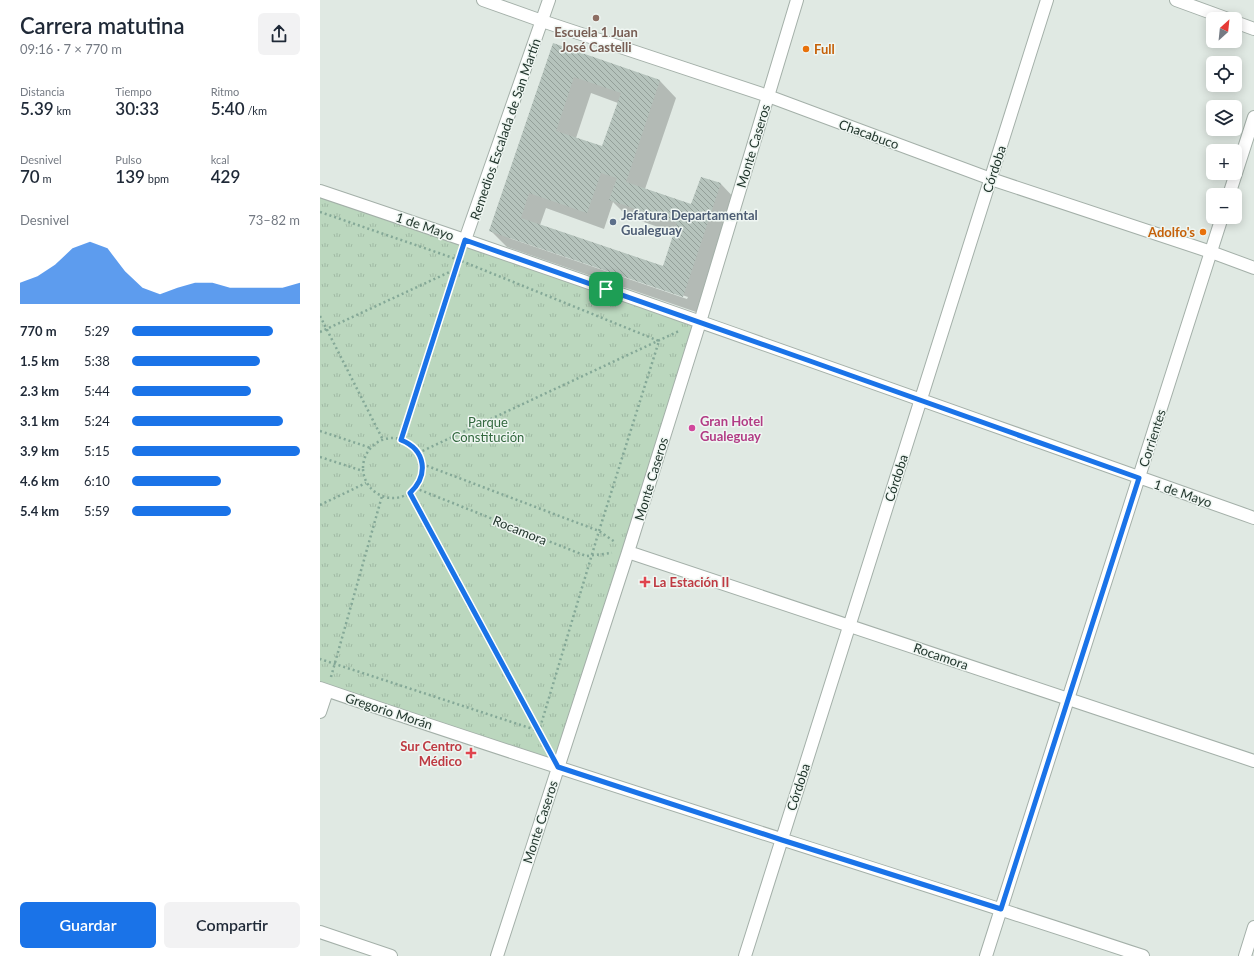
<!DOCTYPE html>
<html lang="es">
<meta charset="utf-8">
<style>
body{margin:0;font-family:Lato,sans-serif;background:#f2f2f3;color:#1f2937;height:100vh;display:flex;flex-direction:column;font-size:15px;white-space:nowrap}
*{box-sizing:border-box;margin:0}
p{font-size:13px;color:#747a83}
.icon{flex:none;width:22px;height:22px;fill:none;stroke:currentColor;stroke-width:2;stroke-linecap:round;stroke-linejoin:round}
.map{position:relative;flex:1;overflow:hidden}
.sheet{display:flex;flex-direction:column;background:#fff;width:320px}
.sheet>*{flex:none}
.needle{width:26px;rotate:27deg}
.fabs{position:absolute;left:886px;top:12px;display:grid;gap:8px}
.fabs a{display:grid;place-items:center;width:36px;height:36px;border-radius:6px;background:#fff;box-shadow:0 2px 10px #0003;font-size:20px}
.pin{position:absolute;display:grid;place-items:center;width:34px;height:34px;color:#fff;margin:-17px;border-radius:8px;box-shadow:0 2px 6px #0006}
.round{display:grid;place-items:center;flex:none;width:42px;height:42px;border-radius:6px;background:#f2f2f3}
.summary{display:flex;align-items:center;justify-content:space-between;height:68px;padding:0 20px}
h1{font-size:22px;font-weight:600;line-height:30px}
.figures{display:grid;grid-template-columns:repeat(3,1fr);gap:6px;height:68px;padding:4px 20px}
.figures div{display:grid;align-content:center}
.figures b{font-size:17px;font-weight:600}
.figures small{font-size:11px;font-weight:400}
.figures p{font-size:11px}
.chart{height:112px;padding:8px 20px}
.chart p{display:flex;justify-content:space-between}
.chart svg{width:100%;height:72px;margin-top:4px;fill:#1a73e8;opacity:.7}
.action{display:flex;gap:8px;margin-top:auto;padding:8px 20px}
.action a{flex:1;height:46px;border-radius:6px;background:#1a73e8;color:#fff;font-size:16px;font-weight:600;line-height:46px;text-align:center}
.action a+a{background:#f2f2f3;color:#1f2937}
ul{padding:0 20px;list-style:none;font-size:13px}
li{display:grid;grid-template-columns:64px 48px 1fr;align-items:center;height:30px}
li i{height:10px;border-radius:5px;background:#1a73e8}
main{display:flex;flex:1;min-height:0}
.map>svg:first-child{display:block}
.grass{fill:url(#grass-tufts)}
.shadow{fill:#0003;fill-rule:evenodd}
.building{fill:url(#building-back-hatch);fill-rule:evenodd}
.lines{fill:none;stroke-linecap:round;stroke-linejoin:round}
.minor-casing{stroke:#a4b0a9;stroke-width:14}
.tertiary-casing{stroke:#a4b0a9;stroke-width:14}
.path{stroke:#84a897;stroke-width:2.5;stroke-dasharray:2 3;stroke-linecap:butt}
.minor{stroke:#fff;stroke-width:12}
.tertiary{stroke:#fff;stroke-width:12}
.route-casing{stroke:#fff;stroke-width:8}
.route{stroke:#1a73e8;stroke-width:5}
.education-dot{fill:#8d6e63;stroke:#eff6f2;stroke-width:1.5}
.food-dot{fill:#e8710a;stroke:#eff6f2;stroke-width:1.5}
.service-dot{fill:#5c6f8a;stroke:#eff6f2;stroke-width:1.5}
.hotel-dot{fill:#d1479c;stroke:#eff6f2;stroke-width:1.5}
.health-dot{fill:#e0444e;stroke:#eff6f2;stroke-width:1.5}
.labels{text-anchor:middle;stroke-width:3;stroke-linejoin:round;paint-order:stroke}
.education-label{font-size:13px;font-weight:bold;fill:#785e54;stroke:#eff6f2}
.food-label{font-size:13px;font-weight:bold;fill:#c56008;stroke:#eff6f2;text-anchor:start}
.street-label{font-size:13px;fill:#23372e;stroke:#eff6f2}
.service-label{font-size:13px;font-weight:bold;fill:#4e5e75;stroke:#eff6f2;text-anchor:start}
.hotel-label{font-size:13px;font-weight:bold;fill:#b23c85;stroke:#eff6f2;text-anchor:start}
.park-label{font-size:13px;fill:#32683e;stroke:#eff6f2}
.health-label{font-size:13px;font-weight:bold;fill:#be3a42;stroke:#eff6f2;text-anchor:start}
</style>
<main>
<section class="sheet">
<div class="summary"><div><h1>Carrera matutina</h1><p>09:16 · 7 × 770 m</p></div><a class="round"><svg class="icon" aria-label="share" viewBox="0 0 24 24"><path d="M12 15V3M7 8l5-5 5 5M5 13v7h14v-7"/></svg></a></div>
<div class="figures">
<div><p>Distancia</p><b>5.39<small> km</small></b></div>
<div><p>Tiempo</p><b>30:33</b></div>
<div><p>Ritmo</p><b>5:40<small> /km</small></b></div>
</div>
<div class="figures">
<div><p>Desnivel</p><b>70<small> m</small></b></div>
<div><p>Pulso</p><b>139<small> bpm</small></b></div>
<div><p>kcal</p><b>429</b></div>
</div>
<div class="chart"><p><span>Desnivel</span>73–82 m</p>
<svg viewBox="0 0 160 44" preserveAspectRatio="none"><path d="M0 44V31L10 27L20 20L30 10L40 6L50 10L60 24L70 34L80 38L90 34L100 31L110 31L120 34L130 34L140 34L150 34L160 31V44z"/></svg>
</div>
<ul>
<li><b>770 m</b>5:29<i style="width:84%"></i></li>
<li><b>1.5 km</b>5:38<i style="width:76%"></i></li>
<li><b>2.3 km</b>5:44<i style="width:71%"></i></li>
<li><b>3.1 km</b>5:24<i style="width:90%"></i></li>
<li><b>3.9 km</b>5:15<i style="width:100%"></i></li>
<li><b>4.6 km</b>6:10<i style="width:53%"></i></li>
<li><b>5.4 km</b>5:59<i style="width:59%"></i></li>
</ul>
<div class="action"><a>Guardar</a><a>Compartir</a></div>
</section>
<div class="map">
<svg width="934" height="956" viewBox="0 0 934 956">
<defs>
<pattern id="grass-tufts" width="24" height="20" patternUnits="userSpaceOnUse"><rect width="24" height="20" fill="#bbd7be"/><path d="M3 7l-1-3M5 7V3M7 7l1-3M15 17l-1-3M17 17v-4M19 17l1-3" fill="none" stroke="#a0b9a4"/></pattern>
<pattern id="building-back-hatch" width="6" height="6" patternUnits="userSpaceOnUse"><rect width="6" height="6" fill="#b5c3bc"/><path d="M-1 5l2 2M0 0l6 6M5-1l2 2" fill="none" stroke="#939f99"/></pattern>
</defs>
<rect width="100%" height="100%" fill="#e0e9e3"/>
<path class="grass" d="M0,194L378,322L238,766L0,686Z"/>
<path class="shadow" d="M233,45L340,81L356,98L325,189L372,205L382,178L401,184L417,201L379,313L187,247L170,230ZM271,93L298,103L283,148L256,138ZM293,202L307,216L355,233L344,267L220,225L226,208L284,229ZM189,236L368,297L367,299L189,238Z"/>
<path class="building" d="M233,43L340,80L306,182L371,204L381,177L401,183L363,297L169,231ZM254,77L301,93L282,146L236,131ZM281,173L297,178L289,200L357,223L343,266L201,218L209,193L267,213Z"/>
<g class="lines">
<g class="minor-casing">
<path id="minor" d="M0,191C313,296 623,408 934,518
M909,195L934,117
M145,240L229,0
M308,552L934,761
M0,688C273,782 549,865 823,956
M0,712L7,691
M0,932L71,956
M177,956L308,552L380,322L477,0
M425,956L727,0
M666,956L902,217
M925,956L934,927"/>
</g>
<g class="tertiary-casing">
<path id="tertiary" d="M163,0L222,21L448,96L671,179L891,252L934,268
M856,0L908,19
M915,22L934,29"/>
</g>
<path class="path" d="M0,212L139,260L339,341L279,531L219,731L0,659
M0,316L63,440
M0,332L136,269
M0,431L51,448
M43 468a30 30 0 1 1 60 0a30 30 0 1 1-60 0Z
M81,440L141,254
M98,453L359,331
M0,457L43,471
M102,464L279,531L295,542
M95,488L266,556L292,553
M90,493L227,747
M0,505L46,483
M11,677L62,496"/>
<use href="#minor" class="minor"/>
<use href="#tertiary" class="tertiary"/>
</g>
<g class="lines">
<g class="route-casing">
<path id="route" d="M145,240L490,361L819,478L681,909L462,840L238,767L90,493C109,475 106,450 81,440Z"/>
</g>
<use href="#route" class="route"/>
</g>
<circle class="education-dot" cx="276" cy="18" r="4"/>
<g class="food-dot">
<circle cx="486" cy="49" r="4"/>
<circle cx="883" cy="232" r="4"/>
</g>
<circle class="service-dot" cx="293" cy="222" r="4"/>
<circle class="hotel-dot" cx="372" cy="428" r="4"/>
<g class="health-dot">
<path d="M323 576h4v4h4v4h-4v4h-4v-4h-4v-4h4z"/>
<path d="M149 747h4v4h4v4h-4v4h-4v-4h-4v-4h4z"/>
</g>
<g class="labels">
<g class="education-label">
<text x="276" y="37">Escuela 1 Juan<tspan x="276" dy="15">José Castelli</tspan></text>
</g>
<g class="food-label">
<text x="494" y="54">Full</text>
<text x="875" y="237" text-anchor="end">Adolfo's</text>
</g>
<g class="street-label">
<text transform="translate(185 129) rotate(-71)" y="5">Remedios Escalada de San Martín</text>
<text transform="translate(549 134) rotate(20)" y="5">Chacabuco</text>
<text transform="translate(433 146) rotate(-73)" y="5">Monte Caseros</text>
<text transform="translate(674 169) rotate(-72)" y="5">Córdoba</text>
<text transform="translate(105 226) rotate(19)" y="5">1 de Mayo</text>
<text transform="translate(832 438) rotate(-72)" y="5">Corrientes</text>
<text transform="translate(576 478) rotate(-72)" y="5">Córdoba</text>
<text transform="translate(331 479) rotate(-73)" y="5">Monte Caseros</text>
<text transform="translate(863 493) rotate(19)" y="5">1 de Mayo</text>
<text transform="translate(200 530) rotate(22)" y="5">Rocamora</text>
<text transform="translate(621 656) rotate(19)" y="5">Rocamora</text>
<text transform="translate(69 711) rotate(18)" y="5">Gregorio Morán</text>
<text transform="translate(478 787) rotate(-72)" y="5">Córdoba</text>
<text transform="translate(220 822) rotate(-72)" y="5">Monte Caseros</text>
</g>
<g class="service-label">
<text x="301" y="220">Jefatura Departamental<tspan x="301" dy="15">Gualeguay</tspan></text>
</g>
<g class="hotel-label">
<text x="380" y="426">Gran Hotel<tspan x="380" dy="15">Gualeguay</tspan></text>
</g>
<g class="park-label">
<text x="168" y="427">Parque<tspan x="168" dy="15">Constitución</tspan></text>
</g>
<g class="health-label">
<text x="333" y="587">La Estación II</text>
<text x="142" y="751" text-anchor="end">Sur Centro<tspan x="142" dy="15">Médico</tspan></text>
</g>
</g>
</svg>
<div class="fabs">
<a><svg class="needle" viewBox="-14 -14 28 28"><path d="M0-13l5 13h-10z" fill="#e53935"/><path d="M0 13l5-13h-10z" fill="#747a83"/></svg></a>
<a><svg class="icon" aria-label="locate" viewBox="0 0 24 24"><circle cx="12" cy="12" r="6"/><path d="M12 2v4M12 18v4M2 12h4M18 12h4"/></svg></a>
<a><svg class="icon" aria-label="layers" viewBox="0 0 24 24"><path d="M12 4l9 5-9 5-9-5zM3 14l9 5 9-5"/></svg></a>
<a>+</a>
<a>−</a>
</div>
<div class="pin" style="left:286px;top:289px;background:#1e9e55"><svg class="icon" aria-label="arrive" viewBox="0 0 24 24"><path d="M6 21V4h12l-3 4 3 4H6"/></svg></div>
</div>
</main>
